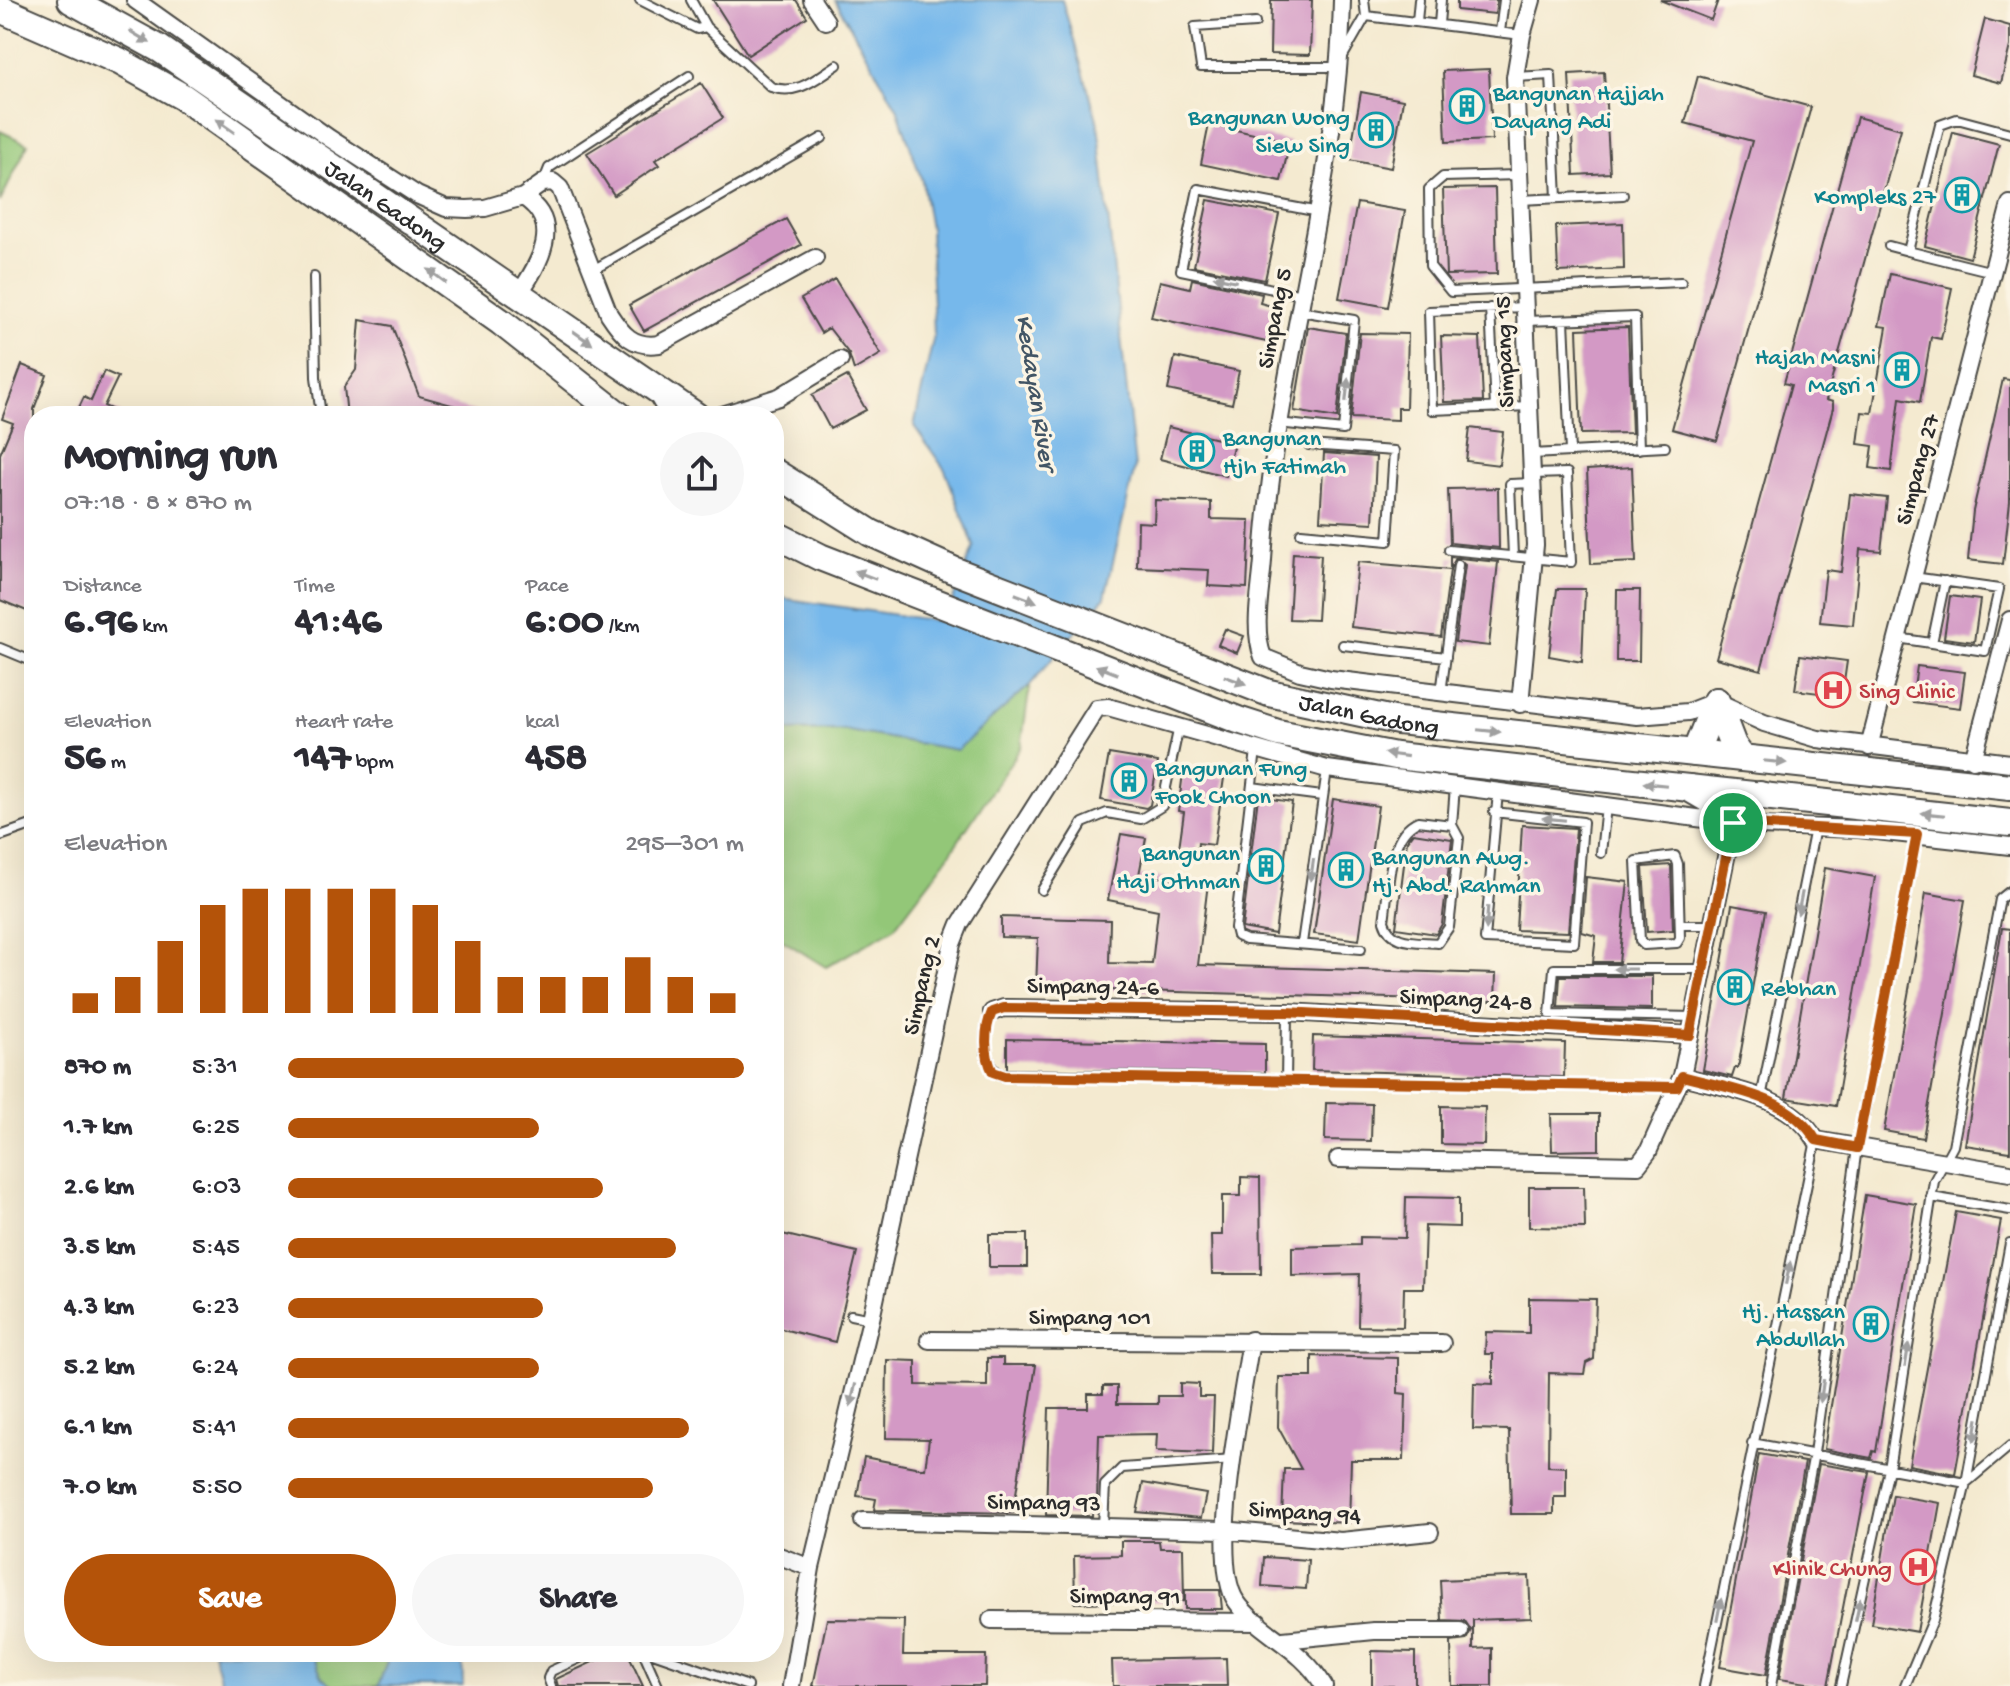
<!DOCTYPE html>
<meta charset="utf-8">
<style>
body{margin:0;font-family:"Gochi Hand",sans-serif;background:#f7f7f7;color:#2b2b33;height:100vh;display:flex;flex-direction:column;font-size:30px;white-space:nowrap}
*{box-sizing:border-box;margin:0}
p{font-size:26px;color:#7c7c81}
.icon{flex:none;width:44px;height:44px;fill:none;stroke:currentColor;stroke-width:2;stroke-linecap:round;stroke-linejoin:round}
.map{position:relative;flex:1;overflow:hidden}
.side{position:absolute;left:24px;top:406px;width:760px;height:1256px;display:flex;flex-direction:column;background:#fff;border-radius:32px;box-shadow:0 8px 32px #0002}
.side>*{flex:none}
.pin{position:absolute;display:grid;place-items:center;width:68px;height:68px;color:#fff;margin:-34px;border:4px solid #fff;border-radius:50%;box-shadow:0 2px 8px #0007}
.round{display:grid;place-items:center;flex:none;width:84px;height:84px;border-radius:42px;background:#f7f7f7}
.head{display:flex;align-items:center;justify-content:space-between;height:136px;padding:0 40px}
h1{font-size:44px;font-weight:800;line-height:60px}
.figures{display:grid;grid-template-columns:repeat(3,1fr);gap:12px;height:136px;padding:8px 40px}
.figures div{display:grid;align-content:center}
.figures b{font-size:40px;font-weight:800}
.figures small{font-size:22px;font-weight:400}
.figures p{font-size:22px}
.chart{height:224px;padding:16px 40px}
.chart p{display:flex;justify-content:space-between}
.chart svg{width:100%;height:144px;margin-top:8px;stroke:#b45309;stroke-width:6}
.cta{display:flex;gap:16px;margin-top:auto;padding:16px 40px}
.cta a{flex:1;height:92px;border-radius:48px;background:#b45309;color:#fff;font-size:32px;font-weight:800;line-height:92px;text-align:center}
.cta a+a{background:#f7f7f7;color:#2b2b33}
ul{padding:0 40px;list-style:none;font-size:26px}
li{display:grid;grid-template-columns:128px 96px 1fr;align-items:center;height:60px}
li i{height:20px;border-radius:10px;background:#b45309}
.map>svg:first-child{display:block}
.green{fill:#93c778;stroke:#5f7952;stroke-width:2}
.water{fill:#76b8eb;stroke:#50728b;stroke-width:2}
.building{fill:#d399c5}
.lines{fill:none;stroke-linecap:round;stroke-linejoin:round}
.lane-casing{stroke:#494844;stroke-width:12}
.street-casing{stroke:#494844;stroke-width:20}
.primary-casing{stroke:#494844;stroke-width:30}
.lane{stroke:#fff;stroke-width:8}
.street{stroke:#fff;stroke-width:16}
.primary{stroke:#fff;stroke-width:26}
.oneway{fill:#a0a0a0}
.route-casing{stroke:#fff;stroke-width:16}
.route{stroke:#b45309;stroke-width:10}
.labels{text-anchor:middle;stroke-width:7;stroke-linejoin:round;paint-order:stroke}
.culture-label{font-size:24px;fill:#0d838f;stroke:#fcf5e5;text-anchor:start}
.street-label{font-size:24px;fill:#2b2b2b;stroke:#fcf5e5}
.health-label{font-size:24px;fill:#be3a42;stroke:#fcf5e5;text-anchor:start}
.water-label{font-size:26px;font-style:italic;fill:#425565;stroke:#fcf5e5}
</style>
<div class="map">
<svg width="2010" height="1686" viewBox="0 0 2010 1686">
<rect width="100%" height="100%" fill="#fcf5e5"/>
<filter id="ink" filterUnits="userSpaceOnUse"><feTurbulence type="fractalNoise" baseFrequency=".0125" numOctaves="2"/><feDisplacementMap in="SourceGraphic" scale="16" xChannelSelector="R" yChannelSelector="G"/><feConvolveMatrix kernelMatrix="1 2 1 2 8 2 1 2 1" color-interpolation-filters="sRGB"/></filter>
<filter id="wash" filterUnits="userSpaceOnUse"><feTurbulence type="fractalNoise" baseFrequency=".006" numOctaves="4" result="noise"/><feDisplacementMap in="SourceGraphic" scale="32" xChannelSelector="R" yChannelSelector="G"/><feGaussianBlur stdDeviation="1.8" result="paint"/><feColorMatrix in="noise" values="0 0 0 0 0 0 0 0 0 0 0 0 0 0 0 0 0 1.4 0 .05"/><feComposite in="paint" operator="in"/></filter>
<g filter="url(#wash)">
<rect width="100%" height="100%" fill="#f4ead0"/>
<path class="green" d="M0,131L28,144L0,202Z
M1030,685L1021,747L945,861L894,928L826,967L774,935V731L843,730L956,750Z
M311,1652H386L387,1662L378,1686H332L322,1677Z"/>
<path class="water" d="M835,0H1062L1098,123L1135,467L1105,597L1030,685L957,750L843,730L774,731V597L944,622L974,546L945,470L914,426L934,335L930,229L922,181L897,108Z
M213,1652H311L322,1677L332,1686H222Z
M386,1652H462L463,1686H378L387,1662Z"/>
<g id="blocks">
<path class="building" d="M713,0H796L807,17L748,55Z
M1271,0H1312L1310,55L1270,54Z
M1457,0H1497L1495,14L1457,10Z
M1660,0H1718L1711,20Z
M1985,19L2010,26V46L2001,83L1971,75Z
M1489,69L1492,140L1446,142L1443,71Z
M1604,72L1610,173L1574,175L1569,74Z
M1698,76L1811,107L1717,441L1672,429L1752,141L1685,123Z
M701,83L723,118L655,160L659,165L614,195L587,153Z
M1361,92L1403,100L1391,168L1349,160Z
M1857,117L1901,129L1826,400L1833,402V408L1761,670L1716,658L1791,385L1784,383Z
M1209,124L1290,142L1281,181L1201,164Z
M1953,132L1999,144L1970,258L1925,246Z
M1495,188L1497,274L1446,275L1443,189Z
M1208,200L1279,214L1265,280L1194,266Z
M1357,203L1405,211L1388,307L1339,298Z
M786,219L801,245L644,331L629,305Z
M1623,223L1624,269L1558,272L1556,226Z
M1890,274L1952,288L1941,339L1931,337L1920,402L1900,398L1891,471L1870,468L1873,446L1858,444L1862,412L1872,413L1887,327L1879,326Z
M835,279L881,354L854,370L849,354L829,328L821,333L801,299Z
M1192,279L1262,294L1260,303L1279,308L1271,343L1151,317L1160,281L1190,288Z
M360,320L392,326L419,396L477,412L476,416H347L344,387L356,370Z
M1308,327L1346,333L1337,418L1294,411Z
M1628,327L1632,433L1581,434L1577,329Z
M1360,333L1408,334L1406,408H1398V420L1351,418Z
M1441,336L1480,337L1483,401L1444,402Z
M1175,357L1239,371L1232,404L1168,390Z
M22,365L47,375L34,409V614L0,600V454L13,423L2,419Z
M104,371L118,377L104,406L126,416H75L84,397L91,401Z
M847,376L866,410L830,429L812,395Z
M2003,379L2010,380V502L2003,564L1968,560L1973,511Z
M1168,427L1234,443L1226,476L1160,459Z
M1470,428L1503,432L1499,465L1466,461Z
M1324,453L1376,457L1373,523L1320,520Z
M1632,467L1636,562L1591,564L1587,470Z
M1498,488L1499,548L1450,543L1448,489Z
M1850,494L1887,498L1881,551L1860,549L1853,625L1820,622L1826,570L1841,572Z
M1155,500L1211,502V519L1250,520L1247,588L1208,586L1209,570L1137,567L1138,522L1154,523Z
M1293,553L1321,555L1317,620L1289,619Z
M1450,557L1498,562L1489,646L1455,642L1465,565L1456,558L1450,569Z
M1358,562L1450,570L1441,637L1351,627Z
M1557,589H1585L1582,662L1549,656Z
M1617,590H1640L1639,661H1616Z
M1950,596L1980,600L1974,642L1944,638Z
M1225,629L1244,636L1237,653L1218,645Z
M1800,655L1847,661L1842,696L1795,690Z
M1917,666L1965,672L1960,708L1912,702Z
M1109,754L1158,762L1150,805L1146,808L1101,800Z
M1183,773L1224,778L1214,845L1198,843L1197,851L1179,848L1184,812L1178,811Z
M1258,797L1292,802L1275,934L1242,928Z
M1333,799L1378,806L1359,940L1314,934Z
M1522,825L1576,828L1568,932L1516,930Z
M1413,833L1452,839L1442,924L1436,934L1396,928L1407,841Z
M1121,834L1146,838L1139,875L1208,883L1198,965L1496,974L1495,1001L1036,988L1038,938L1001,937V917L1110,920L1109,963L1152,964L1158,910L1108,900Z
M1671,865L1673,930L1647,932L1643,867Z
M1825,868L1875,877L1836,1106L1786,1098Z
M1586,877L1628,882L1619,962H1593L1596,936L1582,932Z
M1926,893L1965,900L1923,1138L1884,1131Z
M1732,905L1766,911L1738,1068H1735L1732,1077L1703,1070Z
M2002,928L2010,929V1152L1965,1145Z
M1560,976H1652V1009L1558,1007Z
M1313,1036L1565,1043L1564,1077L1312,1070Z
M1007,1039L1265,1044V1073L1007,1069Z
M1326,1103L1372,1104L1371,1141L1325,1140Z
M1441,1106L1485,1107L1484,1145L1441,1144Z
M1551,1114H1599V1150L1552,1151Z
M1241,1177L1260,1178L1261,1274H1212L1211,1235H1222V1196H1241Z
M1529,1187H1584L1585,1228L1529,1227Z
M1865,1195L1916,1204L1876,1452L1873,1451L1871,1458L1824,1449Z
M1406,1197L1459,1198V1227L1425,1226L1423,1288H1404L1403,1327L1358,1326L1359,1274L1292,1276V1247L1360,1245V1237L1405,1238Z
M1956,1212L2001,1220L1955,1474L1909,1465Z
M774,1232L857,1252L835,1342L774,1327Z
M989,1234H1027V1267H989Z
M1529,1298L1596,1299L1594,1359L1586,1363L1584,1374L1549,1373L1548,1466L1566,1467V1497H1554V1514H1511L1509,1430L1473,1429L1474,1383L1493,1384V1354H1485L1486,1332L1529,1333Z
M1312,1356L1398,1358V1393L1406,1394L1404,1460H1351L1349,1523L1282,1520L1284,1469H1301L1278,1427L1279,1377H1312Z
M987,1358H1003V1365H1036L1013,1513L874,1510L876,1499L857,1496L864,1457L925,1469L929,1439L886,1438L887,1360L916,1361V1385L987,1386Z
M1180,1383L1199,1384V1397H1214L1212,1453L1156,1451L1157,1434L1099,1435L1097,1500L1093,1499L1092,1516L1046,1515L1049,1408H1088V1394H1103V1386H1117V1404H1158V1396H1180Z
M1759,1454L1805,1462L1766,1675L1720,1667Z
M1819,1464L1869,1472L1828,1686L1779,1679Z
M1143,1483L1206,1494L1201,1518L1137,1512Z
M1893,1495L1940,1503L1917,1632L1871,1624Z
M1121,1541H1159L1160,1548H1183L1184,1601L1075,1603L1074,1556L1121,1555Z
M1264,1557L1308,1560L1306,1589L1262,1586Z
M1529,1576L1531,1618L1473,1620V1649L1492,1648V1686H1452L1451,1642L1466,1640L1471,1630L1465,1621L1442,1620L1440,1580Z
M1185,1590H1220L1222,1609H1185Z
M827,1619L904,1620L903,1655H986L985,1686H813Z
M1372,1651L1415,1652V1686H1372Z
M614,1652H627L643,1686H558L556,1679Z
M1226,1658L1227,1686H1113L1112,1660Z"/>
</g>
</g>
<g filter="url(#ink)">
<use href="#blocks" fill-opacity="0" stroke="#494844" stroke-width="2"/>
<g class="lines">
<g class="lane-casing">
<path id="lane" d="M640,0L697,29L706,27
M691,0L706,27L771,87C798,96 815,79 837,65
M1364,0L1366,16
M1417,21L1419,0
M1255,23L1195,27L1201,67H1338
M1439,24L1441,0
M1500,32L1504,0
M1343,56L1366,16L1522,35
M1515,77L1551,75L1557,198
M1519,175L1443,177L1429,189L1430,266L1451,292L1681,282
M543,183L549,168L689,76
M1520,200L1623,195
M1889,246L1908,251
M593,270L822,138
M1993,272L1908,251L1940,125L1957,119L2010,133
M314,277L316,377L321,416
M1302,295L1181,270L1198,189L1319,212
M1525,307L1429,311L1432,410L1530,406
M1490,308L1495,408
M1564,320L1570,452
M1526,321L1635,317L1639,449
M656,401L665,416
M1278,423L1343,430L1354,320L1300,311
M1532,454L1665,447
M1301,533L1388,541L1394,451L1309,445
M1449,550L1571,562L1567,473L1533,474
M1513,556L1510,484L1533,483
M1897,638L1985,651L1999,589L1913,577
M1932,643L1945,581
M1343,645L1446,657
M0,648L34,662
M1441,693L1458,565
M1256,750L1235,928L1237,936L1246,940L1361,949
M1252,787L1322,796
M1494,812L1583,822L1574,943L1485,939L1498,792
M1418,821L1452,825L1459,838L1449,927L1438,943C1416,941 1391,945 1384,921C1389,891 1387,834 1418,821Z
M1452,825L1455,786
M0,836L34,824
M1601,853L1606,806
M1675,856L1678,864L1680,938L1677,943L1644,945L1640,941L1636,861Z
M1042,890L1083,823L1107,813L1141,819L1162,806L1179,726
M1681,925H1710
M1302,943L1327,770
M992,1012C982,1032 981,1068 1005,1076L1677,1087
M1694,1017L1550,1014L1554,969H1703
M1286,1082L1287,1012
M1761,1098L1815,828
M1931,1197L2010,1210
M851,1315L871,1319
M1752,1443L1966,1483L2010,1446
M1103,1526L1105,1485L1122,1468L1234,1460
M643,1652L658,1686
M650,1652L748,1686
M551,1686L548,1678L551,1671L593,1652
M1704,1686L1816,1140
M1771,1686L1814,1453L1857,1148L1917,835
M1841,1686L1889,1469L1934,1181L1953,1146L2000,899L2010,891
M1905,1686L1933,1620L1966,1483L2010,1243"/>
</g>
<g class="street-casing">
<path id="street" d="M135,0L329,138L417,195L446,208L467,209L485,208L523,197C564,223 540,262 519,294
M812,0L826,21
M1342,0C1338,189 1275,371 1263,560C1261,590 1252,629 1263,657L1300,672L1331,679L1637,716L1688,712L1716,701L1764,723L1818,739L2010,763
M523,197L543,183L553,182L560,188L609,314C622,334 633,348 659,344L815,258
M719,416L779,397L840,360
M1520,704L1535,545L1515,77L1522,35L1532,0
M1869,747L2010,204
M1973,760L2010,620
M992,1012L1004,1008L1287,1012L1690,1035
M1682,1076C1729,1089 1789,1095 1816,1140L2010,1173
M1338,1159L1638,1165L1648,1152L1682,1076L1733,823
M929,1340L1442,1343
M1251,1340C1243,1396 1208,1558 1236,1601C1259,1634 1301,1646 1324,1686
M863,1521L1223,1530L1341,1541L1430,1532
M774,1554L811,1568
M991,1620L1258,1622
M1283,1640L1374,1631H1460
M791,1686L811,1568L871,1319L952,944L960,924L1097,708L1108,707L1327,769L1757,826L1859,829L2010,846"/>
</g>
<g class="primary-casing">
<g id="primary">
<path id="s1" d="M71,0L160,49L696,416"/>
<path d="M0,9L119,61L183,97L501,322L620,416"/>
<path id="s2" d="M774,472L871,533L953,570L1269,693L1398,721L2010,787"/>
<path d="M774,534L820,557L1238,720L1278,733L1396,756L2010,823"/>
<path d="M1716,701L1733,745L1742,758"/>
<path d="M1695,753L1716,701"/>
<path d="M1689,788L1708,799L1733,823L1747,804L1760,795"/>
</g>
</g>
<use href="#lane" class="lane"/>
<use href="#street" class="street"/>
<use href="#primary" class="primary"/>
</g>
<defs><path id="oneway-solid" d="M-6-.8H1V-3.2L6.5 0L1 3.2V.8H-6Z" transform="scale(2)"/></defs>
<g class="oneway">
<use href="#oneway-solid" transform="translate(140 37) rotate(31)"/>
<use href="#oneway-solid" transform="translate(225 126) rotate(-145)"/>
<use href="#oneway-solid" transform="translate(437 276) rotate(-143)"/>
<use href="#oneway-solid" transform="translate(1225 279) rotate(-168)"/>
<use href="#oneway-solid" transform="translate(583 338) rotate(35)"/>
<use href="#oneway-solid" transform="translate(1347 390) rotate(-84)"/>
<use href="#oneway-solid" transform="translate(865 575) rotate(-159)"/>
<use href="#oneway-solid" transform="translate(1026 598) rotate(21)"/>
<use href="#oneway-solid" transform="translate(1107 670) rotate(-159)"/>
<use href="#oneway-solid" transform="translate(1235 680) rotate(20)"/>
<use href="#oneway-solid" transform="translate(1489 731) rotate(6)"/>
<use href="#oneway-solid" transform="translate(1396 755) rotate(-172)"/>
<use href="#oneway-solid" transform="translate(1775 762) rotate(6)"/>
<use href="#oneway-solid" transform="translate(1655 784) rotate(-174)"/>
<use href="#oneway-solid" transform="translate(1933 814) rotate(-174)"/>
<use href="#oneway-solid" transform="translate(1554 819) rotate(-174)"/>
<use href="#oneway-solid" transform="translate(1312 870) rotate(98)"/>
<use href="#oneway-solid" transform="translate(1800 903) rotate(101)"/>
<use href="#oneway-solid" transform="translate(1487 918) rotate(94)"/>
<use href="#oneway-solid" transform="translate(1625 969) rotate(180)"/>
<use href="#oneway-solid" transform="translate(1788 1273) rotate(-78)"/>
<use href="#oneway-solid" transform="translate(1907 1355) rotate(-81)"/>
<use href="#oneway-solid" transform="translate(1822 1391) rotate(98)"/>
<use href="#oneway-solid" transform="translate(853 1395) rotate(103)"/>
<use href="#oneway-solid" transform="translate(1976 1430) rotate(100)"/>
<use href="#oneway-solid" transform="translate(1719 1610) rotate(-79)"/>
<use href="#oneway-solid" transform="translate(1858 1610) rotate(-78)"/>
</g>
</g>
<g class="lines" filter="url(#ink)">
<g class="route-casing">
<path id="route" d="M1733,823L1917,834L1857,1148L1816,1140C1789,1095 1729,1089 1682,1076L1677,1087L1005,1076L993,1072C984,1056 984,1029 992,1012L1004,1008L1287,1012L1690,1035Z"/>
</g>
<use href="#route" class="route"/>
</g>
<defs>
<g id="building-ring" transform="scale(1.8)"><circle r="9.5" fill="#fcf5e5" stroke="#0f9aa8" stroke-width="1.5"/><path d="M-4-6H4V6H1V3H-1V6H-4ZM-2.5-4.3h1.7v1.8h-1.7ZM.8-4.3h1.7v1.8H.8ZM-2.5-1h1.7V.8h-1.7ZM.8-1h1.7V.8H.8Z" fill="#0f9aa8"/></g>
<g id="hospital-ring" transform="scale(1.8)"><circle r="9.5" fill="#fcf5e5" stroke="#e0444e" stroke-width="1.5"/><path d="M-5-5h3v3.5h4V-5h3V5h-3V1.5h-4V5h-3Z" fill="#e0444e"/></g>
</defs>
<g fill-rule="evenodd">
<use href="#building-ring" x="1467" y="106"/>
<use href="#building-ring" x="1376" y="130"/>
<use href="#building-ring" x="1962" y="195"/>
<use href="#building-ring" x="1902" y="370"/>
<use href="#building-ring" x="1197" y="451"/>
<use href="#hospital-ring" x="1833" y="690"/>
<use href="#building-ring" x="1129" y="781"/>
<use href="#building-ring" x="1266" y="866"/>
<use href="#building-ring" x="1346" y="870"/>
<use href="#building-ring" x="1735" y="987"/>
<use href="#building-ring" x="1871" y="1324"/>
<use href="#hospital-ring" x="1918" y="1567"/>
</g>
<g class="labels">
<g class="culture-label">
<text x="1493" y="100">Bangunan Hajjah<tspan x="1493" dy="28">Dayang Adi</tspan></text>
<text x="1350" y="124" text-anchor="end">Bangunan Wong<tspan x="1350" dy="28">Siew Sing</tspan></text>
<text x="1936" y="203" text-anchor="end">Kompleks 27</text>
<text x="1876" y="364" text-anchor="end">Hajah Masni<tspan x="1876" dy="28">Masri 1</tspan></text>
<text x="1223" y="445">Bangunan<tspan x="1223" dy="28">Hjh Fatimah</tspan></text>
<text x="1155" y="775">Bangunan Fung<tspan x="1155" dy="28">Fook Choon</tspan></text>
<text x="1240" y="860" text-anchor="end">Bangunan<tspan x="1240" dy="28">Haji Othman</tspan></text>
<text x="1372" y="864">Bangunan Awg.<tspan x="1372" dy="28">Hj. Abd. Rahman</tspan></text>
<text x="1761" y="995">Rebhan</text>
<text x="1845" y="1318" text-anchor="end">Hj. Hassan<tspan x="1845" dy="28">Abdullah</tspan></text>
</g>
<g class="street-label">
<text dy="8" stroke="none"><textPath href="#s1" startOffset="376">Jalan Gadong</textPath></text>
<text transform="translate(1273 318) rotate(-79)" y="8">Simpang 5</text>
<text transform="translate(1503 352) rotate(-92)" y="8">Simpang 15</text>
<text transform="translate(1916 469) rotate(-75)" y="8">Simpang 27</text>
<text dy="8" stroke="none"><textPath href="#s2" startOffset="646">Jalan Gadong</textPath></text>
<text transform="translate(920 985) rotate(-77)" y="8">Simpang 2</text>
<text transform="translate(1093 985) rotate(1)" y="8">Simpang 24-6</text>
<text transform="translate(1466 998) rotate(3)" y="8">Simpang 24-8</text>
<text x="1090" y="1324">Simpang 101</text>
<text transform="translate(1044 1501) rotate(1)" y="8">Simpang 93</text>
<text transform="translate(1305 1511) rotate(4)" y="8">Simpang 94</text>
<text transform="translate(1125 1595) rotate(1)" y="8">Simpang 91</text>
</g>
<g class="health-label">
<text x="1859" y="698">Sing Clinic</text>
<text x="1892" y="1575" text-anchor="end">Klinik Chung</text>
</g>
<g class="water-label">
<text transform="translate(1038 392) rotate(81)" y="9">Kedayan River</text>
</g>
</g>
</svg>
<div class="pin" style="left:1733px;top:823px;background:#1e9e55"><svg class="icon" aria-label="arrive" viewBox="0 0 24 24"><path d="M6 21V4h12l-3 4 3 4H6"/></svg></div>
<section class="side">
<div class="head"><div><h1>Morning run</h1><p>07:18 · 8 × 870 m</p></div><a class="round"><svg class="icon" aria-label="share" viewBox="0 0 24 24"><path d="M12 15V3M7 8l5-5 5 5M5 13v7h14v-7"/></svg></a></div>
<div class="figures">
<div><p>Distance</p><b>6.96<small> km</small></b></div>
<div><p>Time</p><b>41:46</b></div>
<div><p>Pace</p><b>6:00<small> /km</small></b></div>
</div>
<div class="figures">
<div><p>Elevation</p><b>56<small> m</small></b></div>
<div><p>Heart rate</p><b>147<small> bpm</small></b></div>
<div><p>kcal</p><b>458</b></div>
</div>
<div class="chart"><p><span>Elevation</span>295–301 m</p>
<svg viewBox="0 0 160 44" preserveAspectRatio="none"><path d="M5 44V38M15 44V33M25 44V22M35 44V11M45 44V6M55 44V6M65 44V6M75 44V6M85 44V11M95 44V22M105 44V33M115 44V33M125 44V33M135 44V27M145 44V33M155 44V38"/></svg>
</div>
<ul>
<li><b>870 m</b>5:31<i style="width:100%"></i></li>
<li><b>1.7 km</b>6:25<i style="width:55%"></i></li>
<li><b>2.6 km</b>6:03<i style="width:69%"></i></li>
<li><b>3.5 km</b>5:45<i style="width:85%"></i></li>
<li><b>4.3 km</b>6:23<i style="width:56%"></i></li>
<li><b>5.2 km</b>6:24<i style="width:55%"></i></li>
<li><b>6.1 km</b>5:41<i style="width:88%"></i></li>
<li><b>7.0 km</b>5:50<i style="width:80%"></i></li>
</ul>
<div class="cta"><a>Save</a><a>Share</a></div>
</section>
</div>
